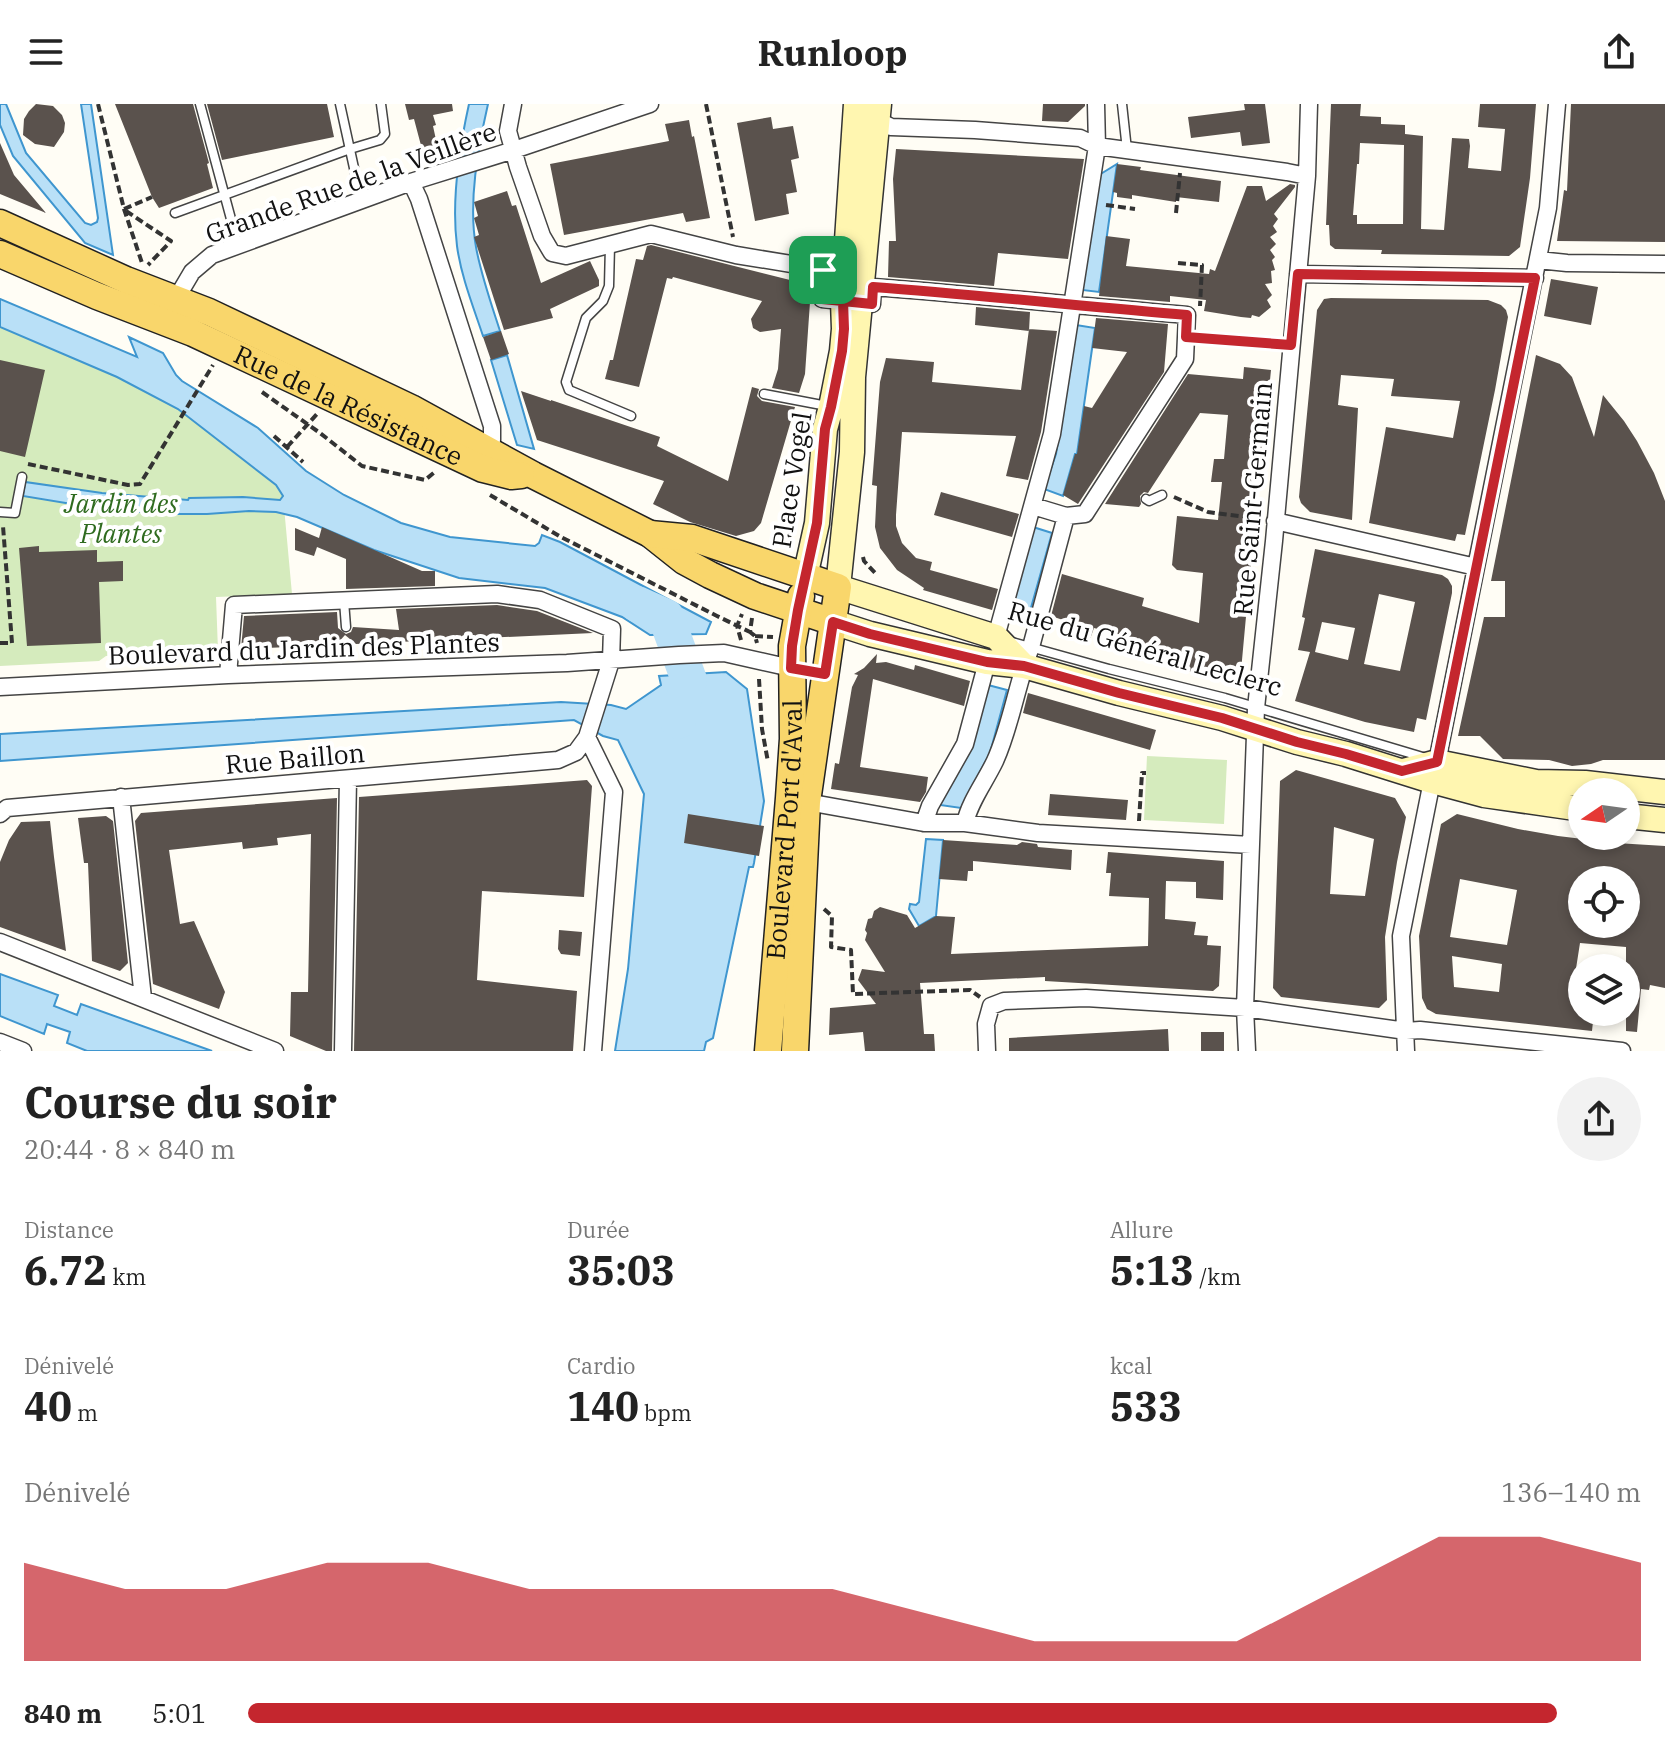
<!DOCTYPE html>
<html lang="fr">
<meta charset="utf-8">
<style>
body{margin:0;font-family:"IBM Plex Serif",serif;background:#f2f2f2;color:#222;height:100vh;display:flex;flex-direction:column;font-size:30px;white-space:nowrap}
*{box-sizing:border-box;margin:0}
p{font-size:26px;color:#767676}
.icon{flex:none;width:44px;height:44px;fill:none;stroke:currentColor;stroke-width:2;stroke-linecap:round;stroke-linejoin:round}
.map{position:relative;height:947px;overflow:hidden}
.panel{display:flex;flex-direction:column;background:#fff;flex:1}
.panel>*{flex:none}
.needle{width:52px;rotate:257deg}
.controls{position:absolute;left:1568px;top:674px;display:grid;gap:16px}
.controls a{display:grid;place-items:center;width:72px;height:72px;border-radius:50%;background:#fff;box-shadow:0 4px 12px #0003;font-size:40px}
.pin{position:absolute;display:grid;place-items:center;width:68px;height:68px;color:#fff;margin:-34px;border-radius:16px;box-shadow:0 4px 12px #0006}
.round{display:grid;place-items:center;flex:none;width:84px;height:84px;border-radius:42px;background:#f2f2f2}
.head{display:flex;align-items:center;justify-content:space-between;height:136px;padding:0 24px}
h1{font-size:44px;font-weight:700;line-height:60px}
.figures{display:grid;grid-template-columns:repeat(3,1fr);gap:12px;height:136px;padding:8px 24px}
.figures div{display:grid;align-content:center}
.figures b{font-size:40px;font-weight:700}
.figures small{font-size:22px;font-weight:400}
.figures p{font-size:22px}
.chart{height:224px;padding:16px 24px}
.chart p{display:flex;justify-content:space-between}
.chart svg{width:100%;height:144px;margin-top:8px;fill:#c4262e;opacity:.7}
ul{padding:0 24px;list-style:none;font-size:26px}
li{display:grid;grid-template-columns:128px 96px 1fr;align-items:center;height:60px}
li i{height:20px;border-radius:10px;background:#c4262e}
header{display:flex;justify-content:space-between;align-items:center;height:104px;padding:0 24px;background:#fff;font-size:36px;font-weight:700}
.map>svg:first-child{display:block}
.green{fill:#d5ebbd}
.water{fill:#b9e0f7;stroke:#3f96cf;stroke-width:2}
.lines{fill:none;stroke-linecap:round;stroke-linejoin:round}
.river{stroke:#b9e0f7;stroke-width:36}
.building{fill:#5a524d;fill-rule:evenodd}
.lane-casing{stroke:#444;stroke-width:11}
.street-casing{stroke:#444;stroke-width:19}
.secondary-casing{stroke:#333;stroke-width:27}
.primary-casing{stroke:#222;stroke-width:29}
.path{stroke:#333;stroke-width:4;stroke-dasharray:8 4;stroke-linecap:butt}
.lane{stroke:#fff;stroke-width:8}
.street{stroke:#fff;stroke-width:16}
.secondary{stroke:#fff6b0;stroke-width:24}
.primary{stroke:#f9d66b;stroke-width:26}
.route-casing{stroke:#fff;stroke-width:16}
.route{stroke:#c4262e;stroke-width:10}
.labels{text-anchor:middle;stroke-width:8;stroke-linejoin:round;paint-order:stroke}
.street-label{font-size:26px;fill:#111;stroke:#fff}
.park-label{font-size:26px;font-style:italic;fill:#2f6b1f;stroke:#fff}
</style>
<header><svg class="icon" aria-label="menu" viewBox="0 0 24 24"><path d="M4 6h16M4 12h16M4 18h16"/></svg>Runloop<svg class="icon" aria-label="share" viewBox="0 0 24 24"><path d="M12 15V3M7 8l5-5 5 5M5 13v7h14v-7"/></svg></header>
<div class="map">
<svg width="1665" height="947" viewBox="0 0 1665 947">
<rect width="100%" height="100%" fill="#fffdf5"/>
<path class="green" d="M0,223L117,273L178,305L276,381L283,392L292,490L216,493L218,547L106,552L99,557L0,562Z
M1147,652L1227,656L1224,720L1144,716Z"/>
<path class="water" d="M0,0H6L26,49L85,119L91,121L97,118L98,114L81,0H91L113,151L85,139L13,52L0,21Z
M469,0H488C478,44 468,98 476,143C481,171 491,199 500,227L483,232C473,202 461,172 457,142C451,95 459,45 469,0Z
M1117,60L1099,188L1082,186L1099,71Z
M0,195L137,253L129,233L163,249L176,271L182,277L258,324L306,367L344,391L401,419L450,433L535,442L539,439L542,431L560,438L711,518L706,530L650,531L622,513L545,484L459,474L374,446L297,413L276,408L249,407L207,410H167L102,405L23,392L25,378L102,389L188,396L189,394L243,393L280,396L283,392L276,381L178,305L117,273L0,223Z
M1076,221L1095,224L1077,350H1075L1063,392L1044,385L1056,350Z
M507,251L534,345L517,341L491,256Z
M1033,423L1052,429L1027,518L1008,511Z
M726,568L747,585L764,697L754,759L753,763H749L713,934L706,938L704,947H615L628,865L644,690L618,636L603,632L574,616L0,657V630L561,598L611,601L626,605L661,581L659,572Z
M988,581L1007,586L990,649L961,704L940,701Z
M926,735L943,736L936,812L919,822L909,805L910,800L916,801L919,798Z
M0,870L58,891L54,902L77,911L81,900L212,947H87L67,939L70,928L47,920L44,930L0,912Z"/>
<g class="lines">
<path class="river" d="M637,500L666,513L689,576L678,617"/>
</g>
<path class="building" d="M36,0L53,2L62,11L65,19L64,28L54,43L35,40L23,31L24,15L29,7Z
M115,0H193L209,59L207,60L213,84L159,104L152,93Z
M207,0H327L334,33L222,56Z
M405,0H452L453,7L433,11L436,21L433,22L438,45L423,49L414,15L409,16Z
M1043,0H1085V2L1068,18L1042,17Z
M1244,0H1265L1270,39L1242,42L1240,28L1191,34L1188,13L1245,6Z
M1331,0H1361L1360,12L1381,13V20L1405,21V30L1423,32L1421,125L1444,126L1452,34L1469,35L1470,42L1468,64L1501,67L1505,25L1478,23L1480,0H1536L1530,74L1520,143L1509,152L1381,150L1382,146L1335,145L1330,141L1329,121H1326ZM1360,39L1404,41L1403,120H1357V111H1353L1357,60H1359Z
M1571,0H1665V138L1557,137L1564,86L1567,87Z
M771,13L773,25L793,22L799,54L791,56L797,88L786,90L789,110L755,117L737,19Z
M689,16L692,33L694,32L710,114L686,118L683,109L564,131L550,60L669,37L665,20Z
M0,39L14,71L46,109L0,90Z
M896,45L1084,55L1068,155L998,149L994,182L888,173L889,137H896L893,75Z
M1117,60L1141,63L1140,66L1221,77L1219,98L1176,93V98L1132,91V95L1117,93V89L1113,88Z
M1290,80L1295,81V83L1274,110L1278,115L1273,122L1277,128L1270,133L1276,140L1270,146L1275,153L1272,156L1275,166L1271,167L1272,179L1265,180L1272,191L1267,196L1271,203L1259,213L1252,211L1251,214L1241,213L1204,207L1206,196L1170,192V198L1099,192L1106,132L1130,135L1126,162L1209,170L1210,165L1215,167L1247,82H1262L1266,97Z
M507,87L512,102L516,101L541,179L590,157L599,176V182L550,205L553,214L504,226L474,133L479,131L474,114L478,112L474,98Z
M651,141L794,177L810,198L805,270L799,289L772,284L778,265L781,225L760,228L753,224L751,215L762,197L673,173L672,175L667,174L639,283L605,275L610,256H613L636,155L643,156L647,142Z
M1551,175L1598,183L1591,221L1544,212Z
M1331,194L1488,196L1501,201L1506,206L1508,213L1495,286L1465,431L1457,430L1455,437L1369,419L1386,323L1453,334L1460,297L1391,292L1394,275L1341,271L1338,301L1358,304L1352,416L1310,408L1301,399L1299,393L1317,206L1324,195Z
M976,203L1030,208L1029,227L975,221Z
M1096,214L1168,220L1164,268L1078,400L1063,391L1075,350H1077L1084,302L1092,304L1127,248L1092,244Z
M1029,225L1057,227L1041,328L1028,376L1006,372L1016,332L902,328L896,411V422L902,439L916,454L932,458L930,466L998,485L992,506L923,486L924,484L897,466L880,444L875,423L877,382L872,381L880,278L886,254L934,258L932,278L1021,286Z
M501,227L509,250L491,256L483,233Z
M1536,251L1560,260L1572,273L1594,333L1603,291L1624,317L1637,337L1654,369L1665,397V656H1603L1591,660L1572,662L1549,656L1503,655L1480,632H1458L1484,513H1505V477H1491Z
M0,256L45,266L25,353L0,347Z
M1244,263L1271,266L1267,306H1265L1241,567L1225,578L1141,553L1143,537L1094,524L1089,538L1060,530L1063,516L1051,512L1062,470L1144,494L1142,502L1199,519L1203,469L1177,466L1172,461L1177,412L1218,416L1222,378H1211L1214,355H1224L1228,311L1200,309L1148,389L1144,388L1140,392L1141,400L1139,403L1105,400L1188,270L1243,275Z
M752,283L759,285L757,292L762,297L795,303L761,419L754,427L736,432L690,418L653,400L664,377L537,336L521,287L551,297V296L660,333L657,342L728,377Z
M941,388L1019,410L1012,433L934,411Z
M322,423L422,467H435V482L346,485V455L317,443L314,452L295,446V424L319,434Z
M39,442V448L97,446V458L123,457V477L99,478L101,539L27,542L19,444Z
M1315,445L1442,471L1448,475L1452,482V489L1426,616L1417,614L1414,628L1365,618L1295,597L1310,548L1298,546L1305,514L1302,513ZM1379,490L1415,498L1400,567L1364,560ZM1322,518L1355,524L1348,556L1315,548Z
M497,501L537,507L593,529L356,540L345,531L336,541L241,545L244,512L337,508L338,524L346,530L351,528L353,523L399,526L396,505Z
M877,550L876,559L886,558L914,566L915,561L970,577L964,602L873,575L860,663L928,673L926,688L920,698L831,685L835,659L839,660L852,583L858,571L854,570L864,564Z
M1028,589L1156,626L1150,646L1023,609Z
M1296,666L1395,694L1406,713L1397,758L1385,833L1387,896L1379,904L1281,893L1273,884L1280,677ZM1334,723L1374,735L1365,792L1330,790Z
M587,676L592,682L584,793L482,787L477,876L577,887L573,947H354L359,693Z
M1050,690L1128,696L1126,716L1048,711Z
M337,694L332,947H326L290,932L291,888H308L311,730L277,734L278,741L243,745L242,738L169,746L180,820L194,817L225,888L219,905L153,880L135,717L141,709Z
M688,710L764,722L759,752L684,739Z
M1457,710L1518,725L1558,732L1616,739L1665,742V884L1650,881L1649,886L1641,885L1637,928L1626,927V843L1580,839L1575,871L1582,872V908H1594L1592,927L1436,910L1427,905L1422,894L1419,832L1441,720ZM1460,775L1517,786L1507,841L1450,833ZM1582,776H1626V820H1582ZM1452,852L1502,860L1499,888L1454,883Z
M106,712L113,717L128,859L120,867L92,857L88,759H84L78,714Z
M50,717L54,753L66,847L0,823V758L9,736L21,718Z
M943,736L1017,741L1022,738L1037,740L1038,743L1072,746L1071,766L973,757V767H968L967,777L939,775Z
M1108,748L1224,757L1223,796L1196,794V778L1166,777L1165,815L1196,818L1194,831L1208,832L1207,841L1221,842L1219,882L1213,887L1045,877V873L920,879L924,930H934L935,947H865L863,928L829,931L830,904L876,900L858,876L862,865L885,868L865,836L867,829L865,826L868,815L872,814L874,807L880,803L907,811L915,824L936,812L955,813L951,850L1148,842L1149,794L1109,792L1111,769H1106Z
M559,826L582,828L580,852L561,850L558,845Z
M1168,925L1169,947H1009V934Z
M1201,928H1224V947H1201Z"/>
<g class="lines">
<g class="lane-casing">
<path id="lane" d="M200,0L238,141
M340,0L361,96
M1122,0L1127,46
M175,109L350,45L380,36L385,30L381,0
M610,141L609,182L603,197L586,214L566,278L569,286L631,312
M764,290L827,302
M1146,395L1149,397L1162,391
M0,408L15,409L22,373
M344,497L346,523
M1012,538L1109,565L1225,594L1426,654"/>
</g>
<g class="street-casing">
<path id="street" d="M513,0L508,27L518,63L542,132L552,149L566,152L651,130L736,151L834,167
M877,16L891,23L975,26L1080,34L1097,42L1287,68L1307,72
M411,78L419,95L492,322V336L488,345
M1538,156L1567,159L1665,160
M823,166L822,195L872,200L873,183C978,191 1082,202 1187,211L1185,255L1085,410L1066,412L1033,402
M1298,170L1535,174
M176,195L192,168L212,151L411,78L514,46L650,0
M1275,417L1476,463
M996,533L1052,330L1097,42L1096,0
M0,583L228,571L567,559L679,551L724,549L791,564
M587,633L614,688L593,947
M1437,658L1548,104L1557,0
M121,693L143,894
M807,698L924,719H965L1038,729L1251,741
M0,710L7,704L558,656L576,648L587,633L611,557L612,525L540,496L497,490L234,501L228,571
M924,719L930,702L965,640L987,558
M965,719C970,697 985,678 995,657C1011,622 1017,579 1031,543L1066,412
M0,838L275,947
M0,938L23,947
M343,947L348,675
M987,947L986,920L991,902L1004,897L1086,894L1245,904L1406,927L1420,926L1622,947
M1247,947L1245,904L1256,604L1274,437L1307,72L1309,0
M1406,947L1401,832L1432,677"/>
</g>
<g class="secondary-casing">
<path id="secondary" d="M879,0L853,273L852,348L838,483L996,533L1024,562
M805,473L817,419L825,325L831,303L842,247L844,225L843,197L856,0
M833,518L870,530L987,558L1024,562L1119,589L1222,614L1297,638L1346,650L1432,677L1484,691L1582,705
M1403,667L1437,658L1536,678L1585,679L1665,688
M1626,712L1665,716"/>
</g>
<g class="primary-casing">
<g id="primary">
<path d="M0,119L126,176L209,208L411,304L533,371L650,430L684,457L710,471L755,492L833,518"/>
<path id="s1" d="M0,150L97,192L193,229L483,365L511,372L521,371"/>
<path d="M650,430L692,434L838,483L807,698L795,947"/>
<path id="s2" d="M768,947L789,694L793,635L792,542L801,492"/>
</g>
</g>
<path class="path" d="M98,0L124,105L142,159
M706,0L733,133
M1106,101L1135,105
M124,105L152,93
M126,107L171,137L148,161
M1176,109L1180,69
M1178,159L1202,161L1200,202
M1202,234L1277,240
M262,288L320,329L362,362L425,376L436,367
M274,332L303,358
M287,343L317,310
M28,360L128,381L140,380L213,261
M490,391L561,433L717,512L750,528
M1174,393L1208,408L1261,415
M777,438L788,433L793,428
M863,453L864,457L877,471
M752,514L750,528L755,532L757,539
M755,532L773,533
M741,536L737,522L742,510
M0,539H12L3,422
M759,575L762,625L768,658
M1139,717L1142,669H1146
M824,805L832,812L831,843L851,846L853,890L970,886L980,893"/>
<use href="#lane" class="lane"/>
<use href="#street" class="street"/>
<use href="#secondary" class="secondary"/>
<use href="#primary" class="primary"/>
</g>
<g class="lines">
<g class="route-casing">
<path id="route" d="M823,166L822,195L843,197L844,225L842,247L831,303L825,325L817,419L798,506L792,542L791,564L825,570L833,518L870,530L987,558L1024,562L1119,589L1222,614L1297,638L1346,650L1402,667L1437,658L1535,174L1298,170L1291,241L1186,233L1187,211C1082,202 978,191 873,183L872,200L843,197L845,167L823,166"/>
</g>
<use href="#route" class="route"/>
</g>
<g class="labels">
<g class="street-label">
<text transform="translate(351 79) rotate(-20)" y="9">Grande Rue de la Veillère</text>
<text dy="9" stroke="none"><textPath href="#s1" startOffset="380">Rue de la Résistance</textPath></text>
<text transform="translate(792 376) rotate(-81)" y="9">Place Vogel</text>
<text transform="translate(1253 395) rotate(-85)" y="9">Rue Saint-Germain</text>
<text transform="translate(304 545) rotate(-2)" y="9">Boulevard du Jardin des Plantes</text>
<text transform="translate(1145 545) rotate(16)" y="9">Rue du Général Leclerc</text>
<text transform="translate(295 655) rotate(-5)" y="9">Rue Baillon</text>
<text dy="9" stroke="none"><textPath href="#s2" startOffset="222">Boulevard Port d'Aval</textPath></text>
</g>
<g class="park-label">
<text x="121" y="409">Jardin des<tspan x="121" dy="30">Plantes</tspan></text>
</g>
</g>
</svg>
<div class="controls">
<a><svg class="needle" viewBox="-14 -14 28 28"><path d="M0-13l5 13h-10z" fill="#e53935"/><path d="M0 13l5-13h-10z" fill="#767676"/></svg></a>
<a><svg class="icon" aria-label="locate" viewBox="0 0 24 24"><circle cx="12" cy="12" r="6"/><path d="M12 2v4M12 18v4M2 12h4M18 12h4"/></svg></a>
<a><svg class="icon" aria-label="layers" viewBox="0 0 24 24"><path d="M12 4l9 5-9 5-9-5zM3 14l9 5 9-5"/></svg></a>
</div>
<div class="pin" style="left:823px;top:166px;background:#1e9e55"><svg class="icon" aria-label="arrive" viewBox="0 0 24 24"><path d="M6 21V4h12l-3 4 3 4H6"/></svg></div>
</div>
<section class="panel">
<div class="head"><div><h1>Course du soir</h1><p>20:44 · 8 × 840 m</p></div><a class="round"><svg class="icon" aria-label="share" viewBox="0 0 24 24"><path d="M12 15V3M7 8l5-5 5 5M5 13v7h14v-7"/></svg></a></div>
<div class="figures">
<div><p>Distance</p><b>6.72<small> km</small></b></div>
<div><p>Durée</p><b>35:03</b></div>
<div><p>Allure</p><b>5:13<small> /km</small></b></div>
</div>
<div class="figures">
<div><p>Dénivelé</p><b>40<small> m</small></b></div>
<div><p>Cardio</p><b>140<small> bpm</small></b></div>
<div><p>kcal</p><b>533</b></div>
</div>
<div class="chart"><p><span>Dénivelé</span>136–140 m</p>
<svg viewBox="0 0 160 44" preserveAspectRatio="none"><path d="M0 44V14L10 22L20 22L30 14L40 14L50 22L60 22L70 22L80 22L90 30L100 38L110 38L120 38L130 22L140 6L150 6L160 14V44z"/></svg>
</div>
<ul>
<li><b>840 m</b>5:01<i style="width:94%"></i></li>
</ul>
</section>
